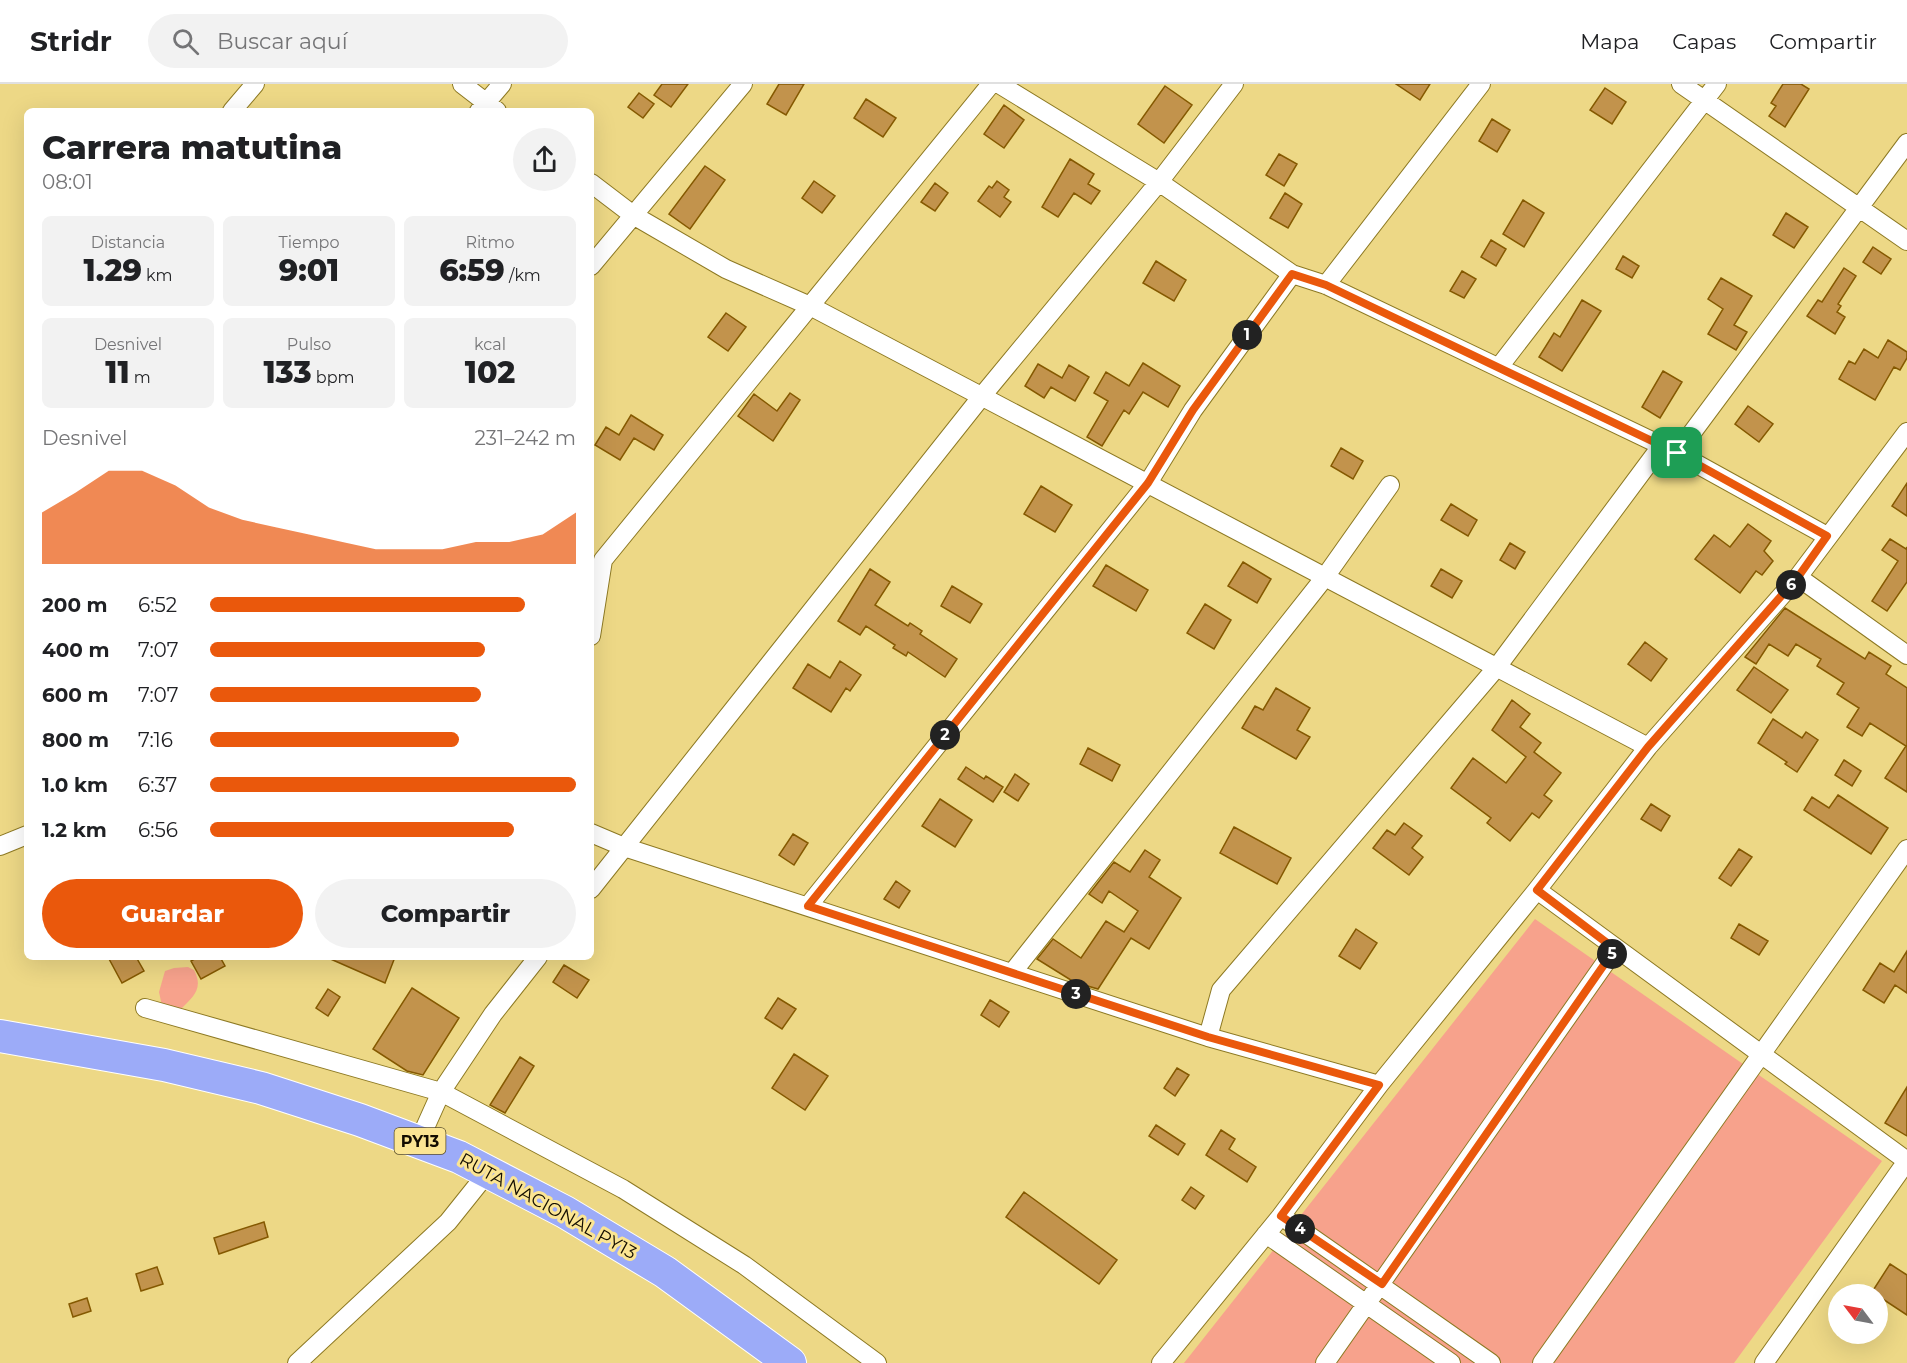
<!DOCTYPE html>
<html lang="es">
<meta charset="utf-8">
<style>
body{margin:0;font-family:Montserrat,sans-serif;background:#f2f2f2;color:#202124;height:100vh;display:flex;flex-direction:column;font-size:22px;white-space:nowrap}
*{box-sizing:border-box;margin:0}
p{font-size:20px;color:#757577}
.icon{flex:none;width:33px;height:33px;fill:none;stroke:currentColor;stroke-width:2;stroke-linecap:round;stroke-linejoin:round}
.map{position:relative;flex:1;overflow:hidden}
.side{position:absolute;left:24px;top:24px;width:570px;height:852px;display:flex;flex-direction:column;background:#fff;border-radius:9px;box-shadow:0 6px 24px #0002}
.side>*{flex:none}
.needle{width:39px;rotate:302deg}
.controls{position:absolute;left:1828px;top:1200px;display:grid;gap:12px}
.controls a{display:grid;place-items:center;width:60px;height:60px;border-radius:50%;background:#fff;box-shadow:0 6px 24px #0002;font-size:30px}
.pin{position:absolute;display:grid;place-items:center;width:51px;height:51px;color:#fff;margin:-26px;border-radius:12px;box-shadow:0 3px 9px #0006}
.km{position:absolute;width:30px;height:30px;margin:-15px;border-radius:50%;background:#222;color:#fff;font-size:16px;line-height:30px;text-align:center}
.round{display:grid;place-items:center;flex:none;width:63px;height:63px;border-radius:32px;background:#f2f2f2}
.overview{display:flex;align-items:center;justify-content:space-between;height:102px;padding:0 18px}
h1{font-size:33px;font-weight:800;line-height:45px}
.figures{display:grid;grid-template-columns:repeat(3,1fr);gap:9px;height:102px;padding:6px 18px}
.figures div{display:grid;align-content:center;border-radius:9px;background:#f2f2f2;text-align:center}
.figures b{font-size:30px;font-weight:800}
.figures small{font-size:16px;font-weight:400}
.figures p{font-size:16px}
.chart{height:168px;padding:12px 18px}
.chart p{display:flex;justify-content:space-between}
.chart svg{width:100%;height:108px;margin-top:6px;fill:#ea580c;opacity:.7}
.action{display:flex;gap:12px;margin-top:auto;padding:12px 18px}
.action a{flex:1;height:69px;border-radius:36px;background:#ea580c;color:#fff;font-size:24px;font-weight:800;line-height:69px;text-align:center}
.action a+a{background:#f2f2f2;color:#202124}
ul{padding:0 18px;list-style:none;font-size:20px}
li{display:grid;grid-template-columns:96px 72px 1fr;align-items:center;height:45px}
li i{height:15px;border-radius:8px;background:#ea580c}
header{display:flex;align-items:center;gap:36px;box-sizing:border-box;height:84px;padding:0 30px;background:#fff;border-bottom:2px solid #e0e0e0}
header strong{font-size:28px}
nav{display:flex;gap:33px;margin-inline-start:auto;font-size:21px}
.search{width:420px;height:54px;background:#f2f2f2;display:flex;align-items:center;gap:15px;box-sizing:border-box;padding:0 21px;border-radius:33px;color:#757577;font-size:22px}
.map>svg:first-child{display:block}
.green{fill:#f7a28c}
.building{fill:#c2934c;stroke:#855901;stroke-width:1.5}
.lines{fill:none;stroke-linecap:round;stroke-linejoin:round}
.street-casing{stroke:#8d7923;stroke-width:20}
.highway-casing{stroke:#fff;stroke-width:34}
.street{stroke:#fff;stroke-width:18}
.highway{stroke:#9cabf8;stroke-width:32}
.route-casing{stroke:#fff;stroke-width:12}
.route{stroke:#ea580c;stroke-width:8}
.labels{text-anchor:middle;stroke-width:6;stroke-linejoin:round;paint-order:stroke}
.shield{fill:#fbe593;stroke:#594e2c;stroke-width:1.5}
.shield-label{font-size:16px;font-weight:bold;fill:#130d00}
.street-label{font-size:18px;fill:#130d00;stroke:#fbe593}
</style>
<header>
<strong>Stridr</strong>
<div class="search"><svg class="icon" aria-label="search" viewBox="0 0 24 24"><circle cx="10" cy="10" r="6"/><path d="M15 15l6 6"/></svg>Buscar aquí</div>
<nav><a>Mapa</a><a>Capas</a><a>Compartir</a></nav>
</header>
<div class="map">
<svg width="1907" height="1279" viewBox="0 0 1907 1279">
<rect width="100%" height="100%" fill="#edd886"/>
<path class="green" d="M1535,835L1882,1077L1734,1279H1184Z
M188,883L194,886C204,905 193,913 180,926L162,922L159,908L165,887L174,884Z"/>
<path class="building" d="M662,0H688L671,23L654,11Z
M779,0H804L786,31L767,20Z
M1396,0H1430L1420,16Z
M1783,0H1801L1809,5L1785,43L1769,32L1776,22L1771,19Z
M1165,2L1192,21L1164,59L1138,40Z
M1605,4L1626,18L1612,40L1590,26Z
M639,9L654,20L643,34L628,23Z
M866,15L896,34L883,53L854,34Z
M1004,21L1024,36L1004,64L984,50Z
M1492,35L1510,46L1497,68L1479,57Z
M1279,70L1297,80L1284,102L1266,91Z
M1070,75L1094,90L1088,100L1100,107L1091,120L1074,109L1058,133L1042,123Z
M705,82L725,96L690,145L669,130Z
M814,97L835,112L822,129L802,114Z
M997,97L1009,106L1004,113L1011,118L1000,133L978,117L989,102L992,104Z
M935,99L948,109L935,127L921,118Z
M1285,109L1302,120L1288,144L1270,134Z
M1523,116L1544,129L1524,163L1503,150Z
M1786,129L1808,143L1794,164L1773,151Z
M1491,156L1506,165L1496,182L1481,173Z
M1873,163L1891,175L1881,190L1863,178Z
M1623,172L1639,182L1632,194L1616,185Z
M1156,177L1186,196L1174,217L1143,199Z
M1844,184L1856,192L1838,220L1841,222L1837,228L1845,233L1835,250L1807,232L1818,216L1822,218Z
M1462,187L1476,195L1464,214L1450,207Z
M1721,194L1752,212L1734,241L1747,248L1736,266L1708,250L1723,225L1708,215Z
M1582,216L1601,227L1562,287L1539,273L1554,249L1560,253Z
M726,229L746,243L728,267L708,253Z
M1888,256L1907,268V274L1900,286L1894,283L1875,316L1839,295L1849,277L1855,280L1864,265L1878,274Z
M1143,279L1180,302L1168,323L1143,308L1129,330L1124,326L1102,362L1087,353L1108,317L1094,309L1106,288L1129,302Z
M1038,280L1062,294L1069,281L1089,293L1075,317L1051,303L1044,314L1025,302Z
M1663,287L1682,298L1660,334L1642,323Z
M790,309L800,316L773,357L738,332L754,310L777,327Z
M1748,322L1773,340L1759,358L1735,340Z
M631,331L663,351L654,366L634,354L620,376L595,361L606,343L619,351Z
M1341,364L1363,377L1353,395L1331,382Z
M1907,399V432L1892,422Z
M1041,402L1072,421L1055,448L1024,430Z
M1451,420L1477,436L1468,452L1441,436Z
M1748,440L1771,457L1764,467L1773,477L1762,491L1756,487L1740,509L1695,475L1714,451L1730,463Z
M1890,455L1906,465L1907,463V498L1887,527L1872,517L1898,477L1882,466Z
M1510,459L1525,468L1515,485L1500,476Z
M1243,478L1271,495L1257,519L1228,502Z
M1106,481L1148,506L1136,527L1093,502Z
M870,485L890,498L875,521L908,542L910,539L922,547L920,550L957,575L945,593L908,568L906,572L893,564L895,561L866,542L860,551L838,537Z
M1441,485L1462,497L1452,514L1431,502Z
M952,502L982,520L970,539L941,522Z
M1205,520L1231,536L1214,565L1187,549Z
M1785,524L1865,575L1869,568L1891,582L1886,590L1907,604V708L1885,694L1906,662L1870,639L1862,652L1847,643L1859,624L1837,610L1844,599L1817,582L1821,575L1796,560L1788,572L1769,560L1756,580L1745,573Z
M1645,558L1667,575L1651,597L1628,580Z
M840,577L861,591L850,607L846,604L831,628L793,604L808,580L830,594Z
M1754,583L1788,606L1771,629L1737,606Z
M1276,604L1310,624L1297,646L1310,653L1296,675L1242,644L1255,622L1263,626Z
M1512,616L1530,630L1520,643L1541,659L1534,668L1561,689L1544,711L1552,717L1539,734L1532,729L1510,757L1487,739L1491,734L1451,704L1473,674L1506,699L1526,673L1492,646Z
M1773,635L1802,654L1806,648L1818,656L1797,688L1785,680L1787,678L1758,659Z
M1088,664L1120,681L1112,697L1080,680Z
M1844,676L1861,687L1852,702L1835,691Z
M966,683L984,695L986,692L1003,703L993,718L958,695Z
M1015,690L1029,700L1018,717L1004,708Z
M1838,711L1888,744L1871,770L1804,726L1812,713L1829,724Z
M940,715L972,736L955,763L922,742Z
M1651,720L1670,732L1661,747L1641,735Z
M1404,739L1422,752L1412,764L1423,773L1409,791L1373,764L1387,746L1395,751Z
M1234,743L1291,774L1277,800L1220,769Z
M793,750L808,759L794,781L779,771Z
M1739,765L1752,773L1731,802L1719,794Z
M1145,766L1160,776L1149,793L1181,814L1149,865L1131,854L1098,905L1074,898L1037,875L1053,855L1081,874L1106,837L1124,848L1138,827L1109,807L1102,819L1089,810L1114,778L1130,788Z
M896,797L910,807L899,824L884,815Z
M1739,840L1768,857L1759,871L1731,854Z
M1356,845L1377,859L1360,885L1339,872Z
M1907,867V909L1895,901L1884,919L1863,906L1880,879L1894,888Z
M108,873H136L144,887L122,899Z
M198,873H220L225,882L201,895L191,877Z
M326,873H395L385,899Z
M564,881L589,896L577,914L553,898Z
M412,904L459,934L423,991L407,987L373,965Z
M328,905L340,913L328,932L316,924Z
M778,914L796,925L782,945L765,934Z
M990,916L1009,928L999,943L981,931Z
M794,970L828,992L805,1026L772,1004Z
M520,973L534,982L505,1029L490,1021Z
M1177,984L1189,991L1175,1012L1164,1004Z
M1907,1003V1052L1885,1039Z
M1156,1041L1185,1060L1178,1071L1149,1052Z
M1221,1046L1235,1055L1229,1065L1256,1083L1247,1098L1206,1071Z
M1191,1103L1204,1112L1195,1125L1182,1116Z
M1024,1108L1117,1176L1099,1200L1006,1133Z
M264,1138L268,1153L219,1170L214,1154Z
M1890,1180L1907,1191V1231L1872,1208Z
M157,1183L163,1200L141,1207L136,1190Z
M87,1214L91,1227L73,1233L69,1220Z"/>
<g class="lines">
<g class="street-casing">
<path id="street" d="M462,0L497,27
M999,0L1159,98L1292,190L1326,201L1677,369L1827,452
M1681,0L1907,157
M232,27L255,0
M479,27L502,0
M591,99L633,131L726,185L810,222L1648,663
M591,182L743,0
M1326,201L1481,0
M1499,283L1717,0
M1677,369L1907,59
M1798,493L1907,571
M591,552L603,476L991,0
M591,749L624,763L1208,953L1379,1001
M0,762L27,751
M591,805L982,312L1159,98L1234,0
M1537,806L1907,1077
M808,822L1148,399L1193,326L1292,190
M1012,889L1325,493L1390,401
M145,924L441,1008L623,1105L744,1181L877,1279
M1208,953L1221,906L1497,583L1662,361
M419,1057L441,1008L493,930L538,873
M1281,1132L1491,1279
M1266,1150L1451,1279
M297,1279L448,1138L488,1088
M1161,1279L1281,1132L1379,1001L1537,806L1648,663L1798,493L1907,348
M1325,1279L1615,865
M1542,1279L1907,765
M1764,1279L1907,1077"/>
</g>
<g class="highway-casing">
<path id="highway" d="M0,952L164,981L261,1004L360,1036L459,1073L565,1128L665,1188L790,1279"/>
</g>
<use href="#street" class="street"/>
<use href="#highway" class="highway"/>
</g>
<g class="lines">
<g class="route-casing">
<path id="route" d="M1292,190L1326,201L1677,369L1827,452L1798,493L1648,663L1537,806L1615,865L1382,1200L1281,1132L1379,1001L1208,953L808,822L1148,399L1193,326Z"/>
</g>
<use href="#route" class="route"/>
</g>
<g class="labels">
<rect class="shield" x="394.5" y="1044" width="51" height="26" rx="4.5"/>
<g class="shield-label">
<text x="420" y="1063">PY13</text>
</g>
<g class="street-label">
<text transform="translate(548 1122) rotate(29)" y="6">RUTA NACIONAL PY13</text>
</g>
</g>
</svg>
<div class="controls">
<a><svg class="needle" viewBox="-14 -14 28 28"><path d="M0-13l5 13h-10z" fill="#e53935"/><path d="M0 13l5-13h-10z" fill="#757577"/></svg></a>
</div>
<div class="pin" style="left:1677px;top:369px;background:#1e9e55"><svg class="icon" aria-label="arrive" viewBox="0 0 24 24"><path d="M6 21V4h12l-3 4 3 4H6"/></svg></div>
<b class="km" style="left:1247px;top:251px">1</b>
<b class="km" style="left:945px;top:651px">2</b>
<b class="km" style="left:1076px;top:910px">3</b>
<b class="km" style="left:1300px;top:1145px">4</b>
<b class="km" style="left:1612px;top:870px">5</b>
<b class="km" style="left:1791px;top:501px">6</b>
<section class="side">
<div class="overview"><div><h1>Carrera matutina</h1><p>08:01</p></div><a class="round"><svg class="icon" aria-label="share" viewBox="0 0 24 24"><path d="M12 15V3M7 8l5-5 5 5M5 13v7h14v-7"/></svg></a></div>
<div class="figures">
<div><p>Distancia</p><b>1.29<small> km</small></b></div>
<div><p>Tiempo</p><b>9:01</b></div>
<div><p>Ritmo</p><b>6:59<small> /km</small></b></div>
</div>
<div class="figures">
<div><p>Desnivel</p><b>11<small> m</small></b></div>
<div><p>Pulso</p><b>133<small> bpm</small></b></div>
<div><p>kcal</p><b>102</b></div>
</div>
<div class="chart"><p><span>Desnivel</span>231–242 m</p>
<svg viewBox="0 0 160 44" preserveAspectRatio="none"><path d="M0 44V23L10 15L20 6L30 6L40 12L50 21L60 26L70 29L80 32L90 35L100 38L110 38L120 38L130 35L140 35L150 32L160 23V44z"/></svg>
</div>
<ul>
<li><b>200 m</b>6:52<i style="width:86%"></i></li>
<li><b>400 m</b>7:07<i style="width:75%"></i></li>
<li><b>600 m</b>7:07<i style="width:74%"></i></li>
<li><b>800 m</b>7:16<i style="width:68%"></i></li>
<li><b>1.0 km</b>6:37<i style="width:100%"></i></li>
<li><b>1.2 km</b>6:56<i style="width:83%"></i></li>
</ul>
<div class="action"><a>Guardar</a><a>Compartir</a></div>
</section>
</div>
